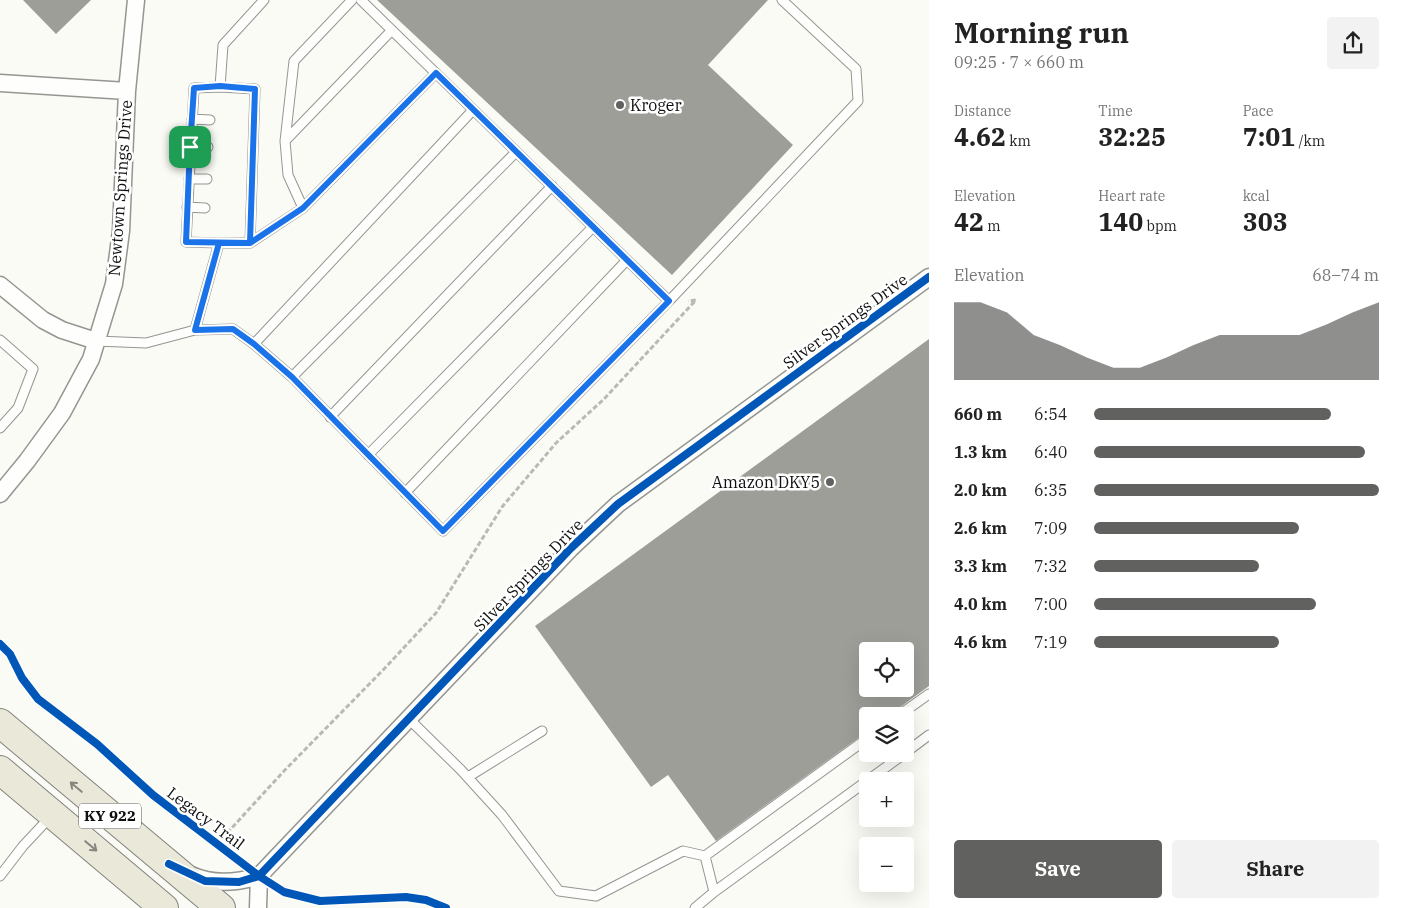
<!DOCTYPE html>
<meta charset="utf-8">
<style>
body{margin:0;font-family:"IBM Plex Serif",serif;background:#f2f2f2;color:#222;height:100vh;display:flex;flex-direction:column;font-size:19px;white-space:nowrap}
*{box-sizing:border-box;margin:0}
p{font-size:16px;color:#767676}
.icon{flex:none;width:28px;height:28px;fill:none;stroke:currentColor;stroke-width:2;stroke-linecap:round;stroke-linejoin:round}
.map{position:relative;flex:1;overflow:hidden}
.sheet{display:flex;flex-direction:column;background:#fff;width:475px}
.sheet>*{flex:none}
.fabs{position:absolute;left:859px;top:642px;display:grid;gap:10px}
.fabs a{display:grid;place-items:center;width:55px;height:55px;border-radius:5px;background:#fff;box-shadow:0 5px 20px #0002;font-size:25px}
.pin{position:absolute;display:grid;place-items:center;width:42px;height:42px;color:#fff;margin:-21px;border-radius:10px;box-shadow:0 2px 8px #0006}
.round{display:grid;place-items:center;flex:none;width:52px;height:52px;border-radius:5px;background:#f2f2f2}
.headline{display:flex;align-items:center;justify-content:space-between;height:85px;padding:0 25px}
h1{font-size:28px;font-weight:800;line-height:38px}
.metrics{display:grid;grid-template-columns:repeat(3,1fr);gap:8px;height:85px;padding:5px 25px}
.metrics div{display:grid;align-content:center}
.metrics b{font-size:25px;font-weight:800}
.metrics small{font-size:14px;font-weight:400}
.metrics p{font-size:14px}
.chart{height:140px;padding:10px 25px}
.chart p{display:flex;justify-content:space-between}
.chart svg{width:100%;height:90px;margin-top:5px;fill:#61625f;opacity:.7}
.action{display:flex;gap:10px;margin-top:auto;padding:10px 25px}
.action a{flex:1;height:58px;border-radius:5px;background:#61625f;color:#fff;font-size:20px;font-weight:800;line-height:58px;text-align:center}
.action a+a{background:#f2f2f2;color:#222}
ul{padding:0 25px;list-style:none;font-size:16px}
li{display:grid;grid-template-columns:80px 60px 1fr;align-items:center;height:38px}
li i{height:12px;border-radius:6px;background:#61625f}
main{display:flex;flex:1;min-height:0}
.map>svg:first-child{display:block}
.building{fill:#9e9e99;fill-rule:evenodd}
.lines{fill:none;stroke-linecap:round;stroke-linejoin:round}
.service-casing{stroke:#959592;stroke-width:11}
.minor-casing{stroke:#959592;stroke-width:19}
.trunk-casing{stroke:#82837f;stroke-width:30}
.path{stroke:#b9b9b8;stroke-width:3;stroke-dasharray:5 2.5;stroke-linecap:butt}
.service{stroke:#fefefd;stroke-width:9}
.minor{stroke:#fefefd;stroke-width:16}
.trunk{stroke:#eae8d8;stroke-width:28}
.cycleway-casing{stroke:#fff;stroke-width:11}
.cycleway{stroke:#0057b8;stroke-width:8}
.oneway{stroke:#87867e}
.route-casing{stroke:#fff;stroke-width:10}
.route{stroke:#1a73e8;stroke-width:6}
.poi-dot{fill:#61625f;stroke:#fff;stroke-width:2}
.labels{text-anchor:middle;stroke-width:5;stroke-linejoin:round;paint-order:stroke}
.shield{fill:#fff;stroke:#575757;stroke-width:1}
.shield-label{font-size:15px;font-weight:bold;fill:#0f0f0f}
.poi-label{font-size:16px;fill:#0f0f0f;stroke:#fff;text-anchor:start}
.street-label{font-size:16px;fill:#0f0f0f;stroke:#fff}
</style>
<main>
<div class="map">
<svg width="929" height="908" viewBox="0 0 929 908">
<rect width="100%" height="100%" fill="#fafbf4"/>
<path class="building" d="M23,0H91L56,34Z
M377,0H768L708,65L793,145L672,275Z
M929,339V686L888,716H868V731L716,841L668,775L651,787L535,626ZM868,651H905V689H868Z"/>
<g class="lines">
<g class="service-casing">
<path id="service" d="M361,0L669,301L858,101L856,69L782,0
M220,87L223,45L264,0
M192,119L210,120
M285,141L392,30
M190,147H208
M189,179H207
M187,207L205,208
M303,208L436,73
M250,243L303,208L288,175L285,141L294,61L352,0
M195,330L233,329L254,344L292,377L443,531L669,301
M0,340L33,369L18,408L0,428
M96,341L146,343L195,330L219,243L186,242L194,88L220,87L255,89L250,243H219
M254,344L473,110
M292,377L516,152
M330,417L552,186
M368,455L593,227
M405,493L627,260
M898,716L929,694
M409,719L461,770L502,815L559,891L596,896L683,851L705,856L868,738
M905,753L929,735
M468,777L542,731
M705,856L714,892
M0,876L23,846L52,815
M695,908L714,892L904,754"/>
</g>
<g class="minor-casing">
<path id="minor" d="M0,83L127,91
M0,285L43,320L62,330L96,341
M0,494L27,461L62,413L91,359L114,284L121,231L127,91L136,0
M191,875C213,885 236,883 259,876L571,548L618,504L929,277
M258,908L259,876"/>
</g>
<g class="trunk-casing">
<path id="trunk" d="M0,723L221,908
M0,770L164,908"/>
</g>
<path class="path" d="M217,844L284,771L385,668L436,613L502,507L556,443L604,399L696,300L688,301"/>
<use href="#service" class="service"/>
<use href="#minor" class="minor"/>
<use href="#trunk" class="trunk"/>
<g class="cycleway-casing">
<path id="cycleway" d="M0,644L10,654L22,678L38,699L97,744L153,795L259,876L284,892L320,901L406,897L426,900L446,908
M169,864L205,881L239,882L259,876L571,548L618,504L929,277"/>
</g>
<use href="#cycleway" class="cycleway"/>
</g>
<defs><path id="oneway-shaft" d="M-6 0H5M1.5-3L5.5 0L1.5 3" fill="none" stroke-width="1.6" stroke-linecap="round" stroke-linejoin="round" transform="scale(1.25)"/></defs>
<g class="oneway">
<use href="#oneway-shaft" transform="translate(76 787) rotate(-140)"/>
<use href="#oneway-shaft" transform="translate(91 846) rotate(40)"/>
</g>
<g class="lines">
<g class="route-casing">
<path id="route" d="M190,147L186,242L250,243L303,208L436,73L669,301L443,531L292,377L254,344L233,329L195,330L219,243H250L255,89L220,86L194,88L190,147"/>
</g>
<use href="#route" class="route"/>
</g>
<g class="poi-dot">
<circle cx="620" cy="105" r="5"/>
<circle cx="830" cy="482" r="5"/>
</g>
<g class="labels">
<rect class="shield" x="79" y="803.5" width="62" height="25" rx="4"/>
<g class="shield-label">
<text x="110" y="821">KY 922</text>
</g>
<g class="poi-label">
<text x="630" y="111">Kroger</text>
<text x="820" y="488" text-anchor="end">Amazon DKY5</text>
</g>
<g class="street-label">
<text transform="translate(120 188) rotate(-86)" y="6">Newtown Springs Drive</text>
<text transform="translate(845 321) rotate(-36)" y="6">Silver Springs Drive</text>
<text transform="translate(528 575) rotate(-46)" y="6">Silver Springs Drive</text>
<text transform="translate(206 818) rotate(37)" y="6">Legacy Trail</text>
</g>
</g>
</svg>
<div class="fabs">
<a><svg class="icon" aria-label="locate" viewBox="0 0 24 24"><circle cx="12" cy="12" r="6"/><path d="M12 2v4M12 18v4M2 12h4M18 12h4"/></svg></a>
<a><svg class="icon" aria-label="layers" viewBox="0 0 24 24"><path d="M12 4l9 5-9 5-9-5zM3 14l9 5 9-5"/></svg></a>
<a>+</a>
<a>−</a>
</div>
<div class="pin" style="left:190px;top:147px;background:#1e9e55"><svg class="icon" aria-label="arrive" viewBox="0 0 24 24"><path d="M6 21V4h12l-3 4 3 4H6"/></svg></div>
</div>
<section class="sheet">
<div class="headline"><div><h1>Morning run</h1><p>09:25 · 7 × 660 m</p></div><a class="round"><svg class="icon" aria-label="share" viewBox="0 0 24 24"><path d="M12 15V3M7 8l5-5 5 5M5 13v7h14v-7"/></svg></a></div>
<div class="metrics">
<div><p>Distance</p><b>4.62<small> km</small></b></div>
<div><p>Time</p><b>32:25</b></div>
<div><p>Pace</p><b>7:01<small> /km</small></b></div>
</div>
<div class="metrics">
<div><p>Elevation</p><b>42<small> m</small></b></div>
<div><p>Heart rate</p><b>140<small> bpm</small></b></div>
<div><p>kcal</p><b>303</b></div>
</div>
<div class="chart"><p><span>Elevation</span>68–74 m</p>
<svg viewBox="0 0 160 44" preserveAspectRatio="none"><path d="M0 44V6L10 6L20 11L30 22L40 27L50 33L60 38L70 38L80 33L90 27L100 22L110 22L120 22L130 22L140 17L150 11L160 6V44z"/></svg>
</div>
<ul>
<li><b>660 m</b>6:54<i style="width:83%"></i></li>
<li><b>1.3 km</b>6:40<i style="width:95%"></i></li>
<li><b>2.0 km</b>6:35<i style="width:100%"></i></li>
<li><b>2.6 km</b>7:09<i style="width:72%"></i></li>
<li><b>3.3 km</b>7:32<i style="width:58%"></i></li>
<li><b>4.0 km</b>7:00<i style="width:78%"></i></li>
<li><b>4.6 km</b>7:19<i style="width:65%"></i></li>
</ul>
<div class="action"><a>Save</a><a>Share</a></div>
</section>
</main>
